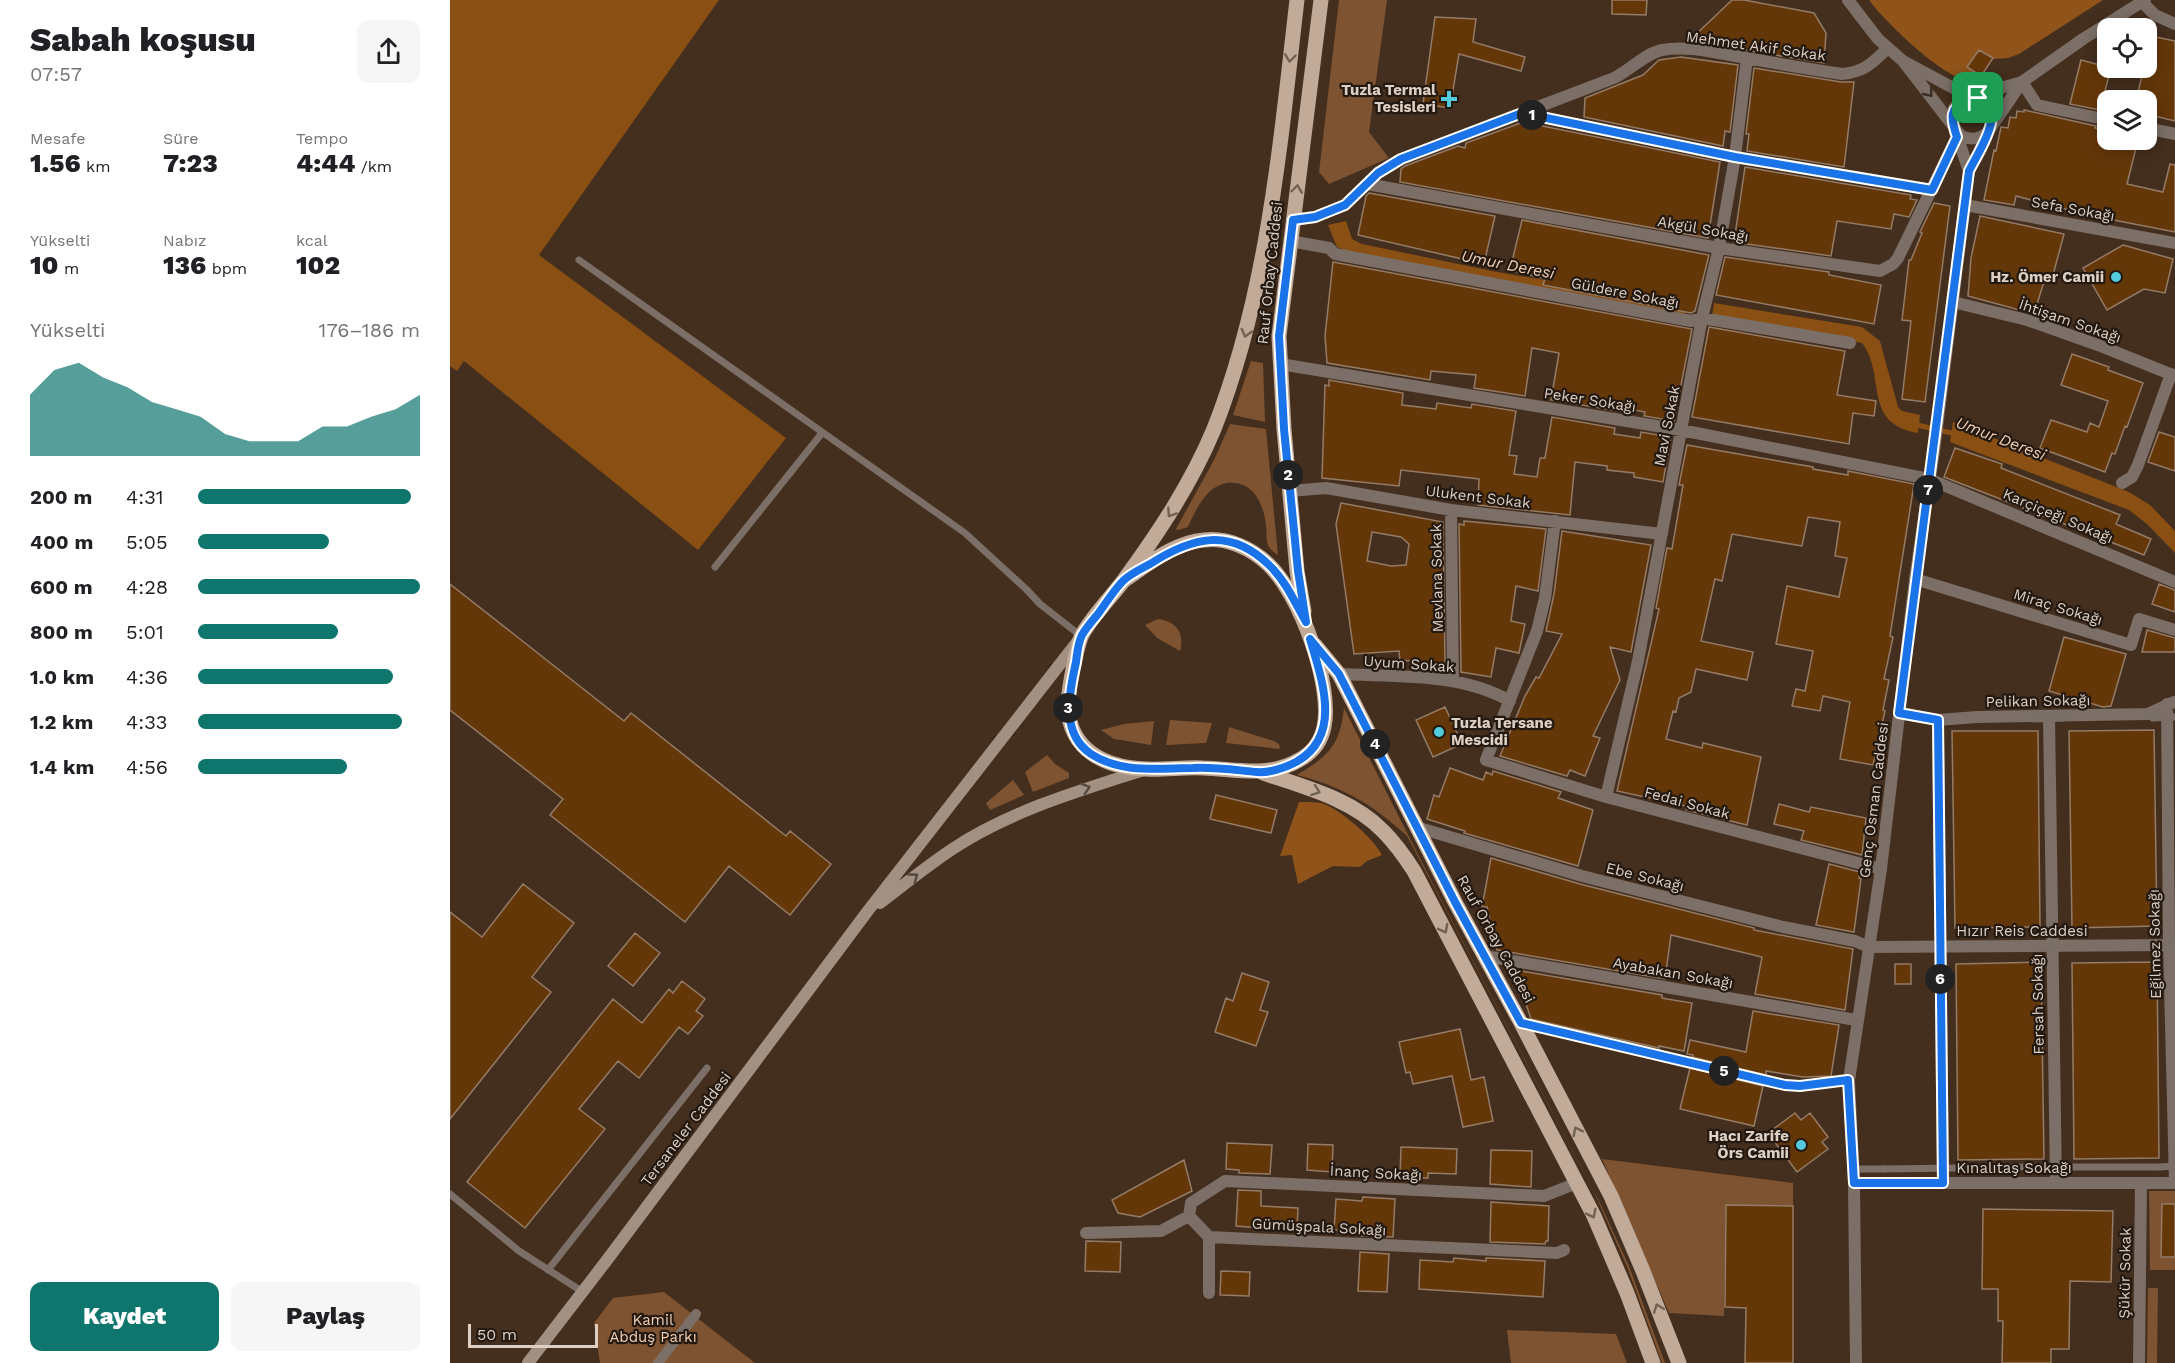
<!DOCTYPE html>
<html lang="tr">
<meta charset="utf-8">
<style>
body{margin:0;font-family:"Work Sans",sans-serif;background:#f6f6f6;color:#202124;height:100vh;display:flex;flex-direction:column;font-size:22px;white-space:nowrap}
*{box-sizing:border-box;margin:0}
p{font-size:20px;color:#757577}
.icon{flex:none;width:33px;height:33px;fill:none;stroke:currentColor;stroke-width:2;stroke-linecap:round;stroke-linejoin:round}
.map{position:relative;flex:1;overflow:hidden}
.panel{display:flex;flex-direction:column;background:#fff;width:450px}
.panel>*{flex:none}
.tools{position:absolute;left:1647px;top:18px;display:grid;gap:12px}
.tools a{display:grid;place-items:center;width:60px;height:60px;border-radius:12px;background:#fff;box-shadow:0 3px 15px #0003;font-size:30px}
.scale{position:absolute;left:18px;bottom:15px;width:130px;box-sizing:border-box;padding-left:6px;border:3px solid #ddcfc4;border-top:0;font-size:16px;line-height:21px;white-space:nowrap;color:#ddcfc4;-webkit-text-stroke:4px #231911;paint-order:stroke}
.pin{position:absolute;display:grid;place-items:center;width:51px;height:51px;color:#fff;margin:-26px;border-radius:12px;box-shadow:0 3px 9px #0006}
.km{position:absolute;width:30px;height:30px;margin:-15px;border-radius:50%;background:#222;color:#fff;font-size:16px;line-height:30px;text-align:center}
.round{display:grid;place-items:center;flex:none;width:63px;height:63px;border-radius:12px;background:#f6f6f6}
.headline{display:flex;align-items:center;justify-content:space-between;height:102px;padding:0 30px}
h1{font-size:33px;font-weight:800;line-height:45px}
.metrics{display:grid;grid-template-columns:repeat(3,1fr);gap:9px;height:102px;padding:6px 30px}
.metrics div{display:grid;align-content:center}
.metrics b{font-size:26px;font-weight:800}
.metrics small{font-size:16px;font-weight:400}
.metrics p{font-size:16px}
.chart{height:168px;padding:12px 30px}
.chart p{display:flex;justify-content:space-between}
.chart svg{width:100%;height:108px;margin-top:6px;fill:#0f766e;opacity:.7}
.cta{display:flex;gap:12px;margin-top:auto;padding:12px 30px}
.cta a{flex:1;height:69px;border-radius:12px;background:#0f766e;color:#fff;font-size:24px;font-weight:800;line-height:69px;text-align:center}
.cta a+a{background:#f6f6f6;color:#202124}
ul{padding:0 30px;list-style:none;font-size:20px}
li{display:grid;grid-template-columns:96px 72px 1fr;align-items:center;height:45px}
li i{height:15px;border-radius:8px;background:#0f766e}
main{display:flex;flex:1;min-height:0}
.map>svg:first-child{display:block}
.green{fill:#7d5331}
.forest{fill:#90541b}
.water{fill:#8a4f13}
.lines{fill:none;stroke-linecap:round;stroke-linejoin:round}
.stream{stroke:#8a4f13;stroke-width:5}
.building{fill:#643709;stroke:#947b67;stroke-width:1.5;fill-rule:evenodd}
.service{stroke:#7b6f67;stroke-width:7}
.pedestrian{stroke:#7b6f67;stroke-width:10}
.minor{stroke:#7b6f67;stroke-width:12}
.tertiary{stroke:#7b6f67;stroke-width:12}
.secondary{stroke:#a29083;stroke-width:12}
.primary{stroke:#c1aa98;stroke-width:15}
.service-bridge{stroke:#7b6f67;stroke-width:7}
.oneway{stroke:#726254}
.oneway2{stroke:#392e26}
.oneway3{stroke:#56493f}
.route-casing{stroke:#fff;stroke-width:12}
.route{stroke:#1a73e8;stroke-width:8}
.poi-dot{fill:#54cadd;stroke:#231911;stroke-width:2}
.labels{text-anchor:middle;stroke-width:4.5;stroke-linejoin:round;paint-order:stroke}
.street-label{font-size:15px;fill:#ddcfc4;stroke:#231911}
.poi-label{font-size:15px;font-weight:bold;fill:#ddcfc4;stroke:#231911;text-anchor:end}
.park-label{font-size:15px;fill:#f2cfb3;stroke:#231911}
.water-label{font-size:16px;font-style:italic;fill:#f2cfb3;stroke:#231911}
</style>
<main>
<section class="panel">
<div class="headline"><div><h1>Sabah koşusu</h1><p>07:57</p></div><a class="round"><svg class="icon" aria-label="share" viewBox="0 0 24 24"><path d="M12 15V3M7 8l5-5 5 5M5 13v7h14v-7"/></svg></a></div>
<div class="metrics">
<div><p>Mesafe</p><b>1.56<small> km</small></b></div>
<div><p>Süre</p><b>7:23</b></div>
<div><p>Tempo</p><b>4:44<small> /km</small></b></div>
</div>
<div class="metrics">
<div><p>Yükselti</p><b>10<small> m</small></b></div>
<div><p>Nabız</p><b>136<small> bpm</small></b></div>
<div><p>kcal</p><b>102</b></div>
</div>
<div class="chart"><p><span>Yükselti</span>176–186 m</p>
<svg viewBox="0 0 160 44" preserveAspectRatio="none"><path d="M0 44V19L10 9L20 6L30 12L40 16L50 22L60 25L70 28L80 35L90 38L100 38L110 38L120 32L130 32L140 28L150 25L160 19V44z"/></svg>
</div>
<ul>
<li><b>200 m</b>4:31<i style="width:96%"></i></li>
<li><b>400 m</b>5:05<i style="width:59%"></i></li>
<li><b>600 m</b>4:28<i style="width:100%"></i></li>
<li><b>800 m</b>5:01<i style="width:63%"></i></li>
<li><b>1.0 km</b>4:36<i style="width:88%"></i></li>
<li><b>1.2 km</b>4:33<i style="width:92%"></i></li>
<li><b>1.4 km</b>4:56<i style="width:67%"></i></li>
</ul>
<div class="cta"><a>Kaydet</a><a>Paylaş</a></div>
</section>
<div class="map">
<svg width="1725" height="1363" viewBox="0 0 1725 1363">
<rect width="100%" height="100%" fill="#442e1d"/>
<path class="green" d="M889,0H937L919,132L939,158L879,184L869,172Z
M801,361L813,363L815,422L783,415Z
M780,424L816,429L828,555C825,553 819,549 818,545C816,540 817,532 816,526C814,504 803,480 777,483C756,486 745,511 738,527L728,530L726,529L764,460Z
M708,619C726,621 735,633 730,651L707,638L695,625Z
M894,708L987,892L1151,1205L1179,1266L1215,1363H1212L1178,1269L1144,1192L957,836C922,804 893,787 847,775C878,756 890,746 894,708Z
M720,720L762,723L756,743L716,745Z
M704,721L701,745L664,739L651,730L674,724Z
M779,727L824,741L829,744L830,749L776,743Z
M597,755L605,764L619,773V778L583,792L575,772Z
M563,780L574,795L540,810L536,803Z
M1152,1159L1343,1183V1206L1276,1205L1274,1316L1219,1313Z
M1699,1191H1725V1270H1700Z
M1698,1288H1708L1707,1363H1697Z
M214,1292L305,1363H150L144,1323L163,1298Z
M1057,1330L1166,1334L1177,1363H1061Z"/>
<path class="forest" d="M1419,0H1653L1569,54L1558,58L1543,59C1537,68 1532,79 1520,80C1498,83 1432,19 1419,0Z
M849,802C857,802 867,802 874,804C892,811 923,838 932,855L917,861L910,867L883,866L848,884L842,855L830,856Z"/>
<path class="water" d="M0,0H269L89,255L336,438L248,550L14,361L7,371L0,366Z
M896,221L902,239L912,244L1042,271L1236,305L1235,318L897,251L887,247L878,225Z
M1264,303L1412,327L1430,341L1448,407L1452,411L1470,415L1468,433C1411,423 1437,375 1412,343L1262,316Z
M1503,422L1679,492L1700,505L1725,531V553L1697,524L1679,510L1500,442Z"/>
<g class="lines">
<path class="stream" d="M1463,424L1506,434"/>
</g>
<path class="building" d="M1162,0H1197L1196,15L1162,14Z
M1282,0H1294L1364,13L1376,33L1374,63L1239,41Z
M985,17L1026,19L1023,42L1075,57L1071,71L1009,54L1000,108L973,104Z
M1696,35L1725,41V121L1696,114V100H1686L1694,68H1696Z
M1529,50L1543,58L1531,76L1517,67Z
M1231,57L1288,65L1280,132L1275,131L1273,146L1134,117L1135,98L1193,75L1209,60Z
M1631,60L1661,68L1650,110L1620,104Z
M1304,68L1391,82H1404L1394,167L1297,151L1299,134H1296Z
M1574,110L1646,126L1645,128L1658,131V140H1688L1677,184L1713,192L1720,164L1725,165V232L1638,215L1566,196L1564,205L1534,200L1544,150L1546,151L1551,127L1558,128L1560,117L1566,118L1567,111L1574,112Z
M1073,122L1270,162L1258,238L950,182L951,169L955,166L1008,146L1015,148L1016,143Z
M1295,167L1461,195L1460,199L1467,200L1459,217L1444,214L1441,229L1387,221L1381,256L1284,242Z
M919,193L1045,216L1034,264L908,235L916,196Z
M1484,203L1500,206L1475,402L1452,399L1461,321L1452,320L1459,260H1461L1472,233L1470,232Z
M1530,216L1614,234L1603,275H1596L1584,314L1518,296L1521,258Z
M1072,220L1259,255L1245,311L1241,313L1093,285L1095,279L1060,270Z
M1673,245L1723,259L1715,293L1694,289L1657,310L1633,268Z
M1275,257L1379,272V275L1431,285L1424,324L1266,295Z
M883,262L1242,329L1224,421L1194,416L1195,412L1169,407L1168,411L1101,400L1109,353L1082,348L1075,396L1024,388L1026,375L981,371L980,380L877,363L875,336Z
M1259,327L1395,351L1387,395L1426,401L1424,416L1403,413L1399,444L1242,417Z
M1622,354L1659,367L1658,370L1693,383L1677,427L1675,426L1665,454L1662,453L1655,472L1590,448L1601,420L1637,432L1640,423L1649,427L1658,401L1611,385Z
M879,380L953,393L952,405L986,409L987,403L1021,408L1022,404L1066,411L1059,455L1067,456L1064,474L1087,477L1090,458H1095L1102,417L1165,428L1164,434L1190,438L1191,432L1221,437L1213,482L1184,477V473L1157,470V466L1125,462L1120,515L1028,505L1029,479L951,470L949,486L872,478L875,385L879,386Z
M1709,432L1725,437V471L1698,462Z
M1237,445L1363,467V469L1398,475V471L1464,484L1440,636L1443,637L1434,679L1439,680L1433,710L1435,711L1423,765L1390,759L1400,702L1373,696L1370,711L1342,706L1346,689L1355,691L1363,651L1326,644L1337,586L1389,597L1397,558L1385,556L1390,522L1358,517L1352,546L1282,534L1272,581L1265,579L1251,641L1303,652L1297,680L1246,669L1241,692L1229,698L1226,712L1223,711L1216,739L1252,748L1253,743L1311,757L1297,825L1236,810L1237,806L1167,791L1209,609L1206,608L1217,548L1222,549L1233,485H1229Z
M1505,448L1552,464L1551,468L1670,515L1666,524L1701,539L1694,555L1494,477Z
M891,503L993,522L995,664L950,660L949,651L904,654L886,524ZM922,532L951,537L959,544L956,565L941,566L917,561Z
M1014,521L1096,529L1088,591L1066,586L1061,621L1075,624L1069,653L1046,648L1041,677L1011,672L1009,524L1014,525Z
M1112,531L1201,545L1181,652L1160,647L1170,680L1143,736L1150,738L1135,776L1120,770L1117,776L1050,756L1075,696L1086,677L1089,678L1112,634L1096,631L1104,594Z
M0,584L174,721L181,713L336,836L340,831L381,864L340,915L279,866L235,922L100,815L113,799L0,710Z
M1709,584L1725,590V612L1702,604Z
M1697,630L1725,638V652H1692Z
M1614,637L1676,654L1661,706L1653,707L1599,691Z
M995,707L1012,744L983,757L966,720Z
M1704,730L1707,926L1622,928L1619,731Z
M1502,731H1588L1590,927L1505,928Z
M1000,768L1033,780L1036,772L1042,775L1043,771L1111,792L1108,798L1143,810L1128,866L1014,833L1015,831L977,819L984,795L989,797Z
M766,795L827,810L821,833L760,819Z
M1329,804L1359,812L1361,807L1416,818L1412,855L1351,840L1354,831L1324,824Z
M1041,858L1130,884L1304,928V930L1403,949L1395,1010L1305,994L1312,957L1221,935L1215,979L1047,950L1037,907H1032Z
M1379,864L1410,872L1409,878L1411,879L1404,932L1366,925Z
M73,884L124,923L82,977L101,992L0,1119V912L32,937Z
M185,933L210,953L183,986L158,966Z
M1591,962L1594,1159L1508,1160L1506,964Z
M1707,962L1709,1158L1624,1159L1622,963Z
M1445,964H1461V984H1445Z
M1065,970L1212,995V998L1217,999L1242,1003L1234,1051L1209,1046V1048L1081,1019Z
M792,973L819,982L810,1010L818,1012L806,1046L765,1032L776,998L783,1001Z
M232,981L255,999L246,1011L253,1016L238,1034L229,1027L189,1078L168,1061L129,1109L155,1129L75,1228L17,1182L163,999L192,1023L219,989L223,993Z
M1303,1011L1389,1025L1381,1076L1353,1077L1316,1071V1075L1242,1057L1243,1055L1237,1054L1240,1040L1296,1052Z
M1010,1029L1021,1080L1034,1077L1043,1121L1013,1127L1002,1076L963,1084L960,1072L956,1073L949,1042Z
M1240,1068L1313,1086L1304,1126L1230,1109Z
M1345,1113L1351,1120L1360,1113L1378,1137L1372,1142L1378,1149L1347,1172L1318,1133Z
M777,1143L822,1145L820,1174L789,1173V1170L776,1169Z
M858,1144L883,1145L882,1172L857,1170Z
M951,1147L1007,1149L1006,1174L978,1173V1178H950Z
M1041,1150L1082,1151L1081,1187L1040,1184Z
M734,1160L742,1191L690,1217L668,1213L662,1200Z
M788,1190L811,1191V1206L848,1208L847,1231L786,1226Z
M913,1197L945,1199L943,1237L911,1236V1232L884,1230L886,1199L912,1201Z
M1041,1202L1099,1206L1098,1241H1096L1095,1244L1040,1242Z
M1712,1204H1725V1257H1711Z
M1276,1205L1343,1206V1363H1295L1296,1308L1275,1307Z
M1533,1209L1663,1211L1661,1282L1620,1281L1619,1349H1601V1363H1552L1553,1321H1548V1289H1532Z
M636,1241L671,1242L670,1272L635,1271Z
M910,1252L939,1254L937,1292L908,1291Z
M1004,1258L1036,1261V1258H1039L1095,1261L1093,1297L969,1289L970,1260L1003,1262Z
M771,1271L800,1272L799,1296L770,1295Z"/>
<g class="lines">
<path class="service" d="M129,260L515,533L576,589L590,604L631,636
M265,567L372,433
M1074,1023L1335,1085L1350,1086L1399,1080
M1620,1167H1710
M1508,1168L1591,1167
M1403,1169H1434
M0,1194L69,1251L133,1292
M98,1270L257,1068"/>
<path class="pedestrian" d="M208,1363L246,1314"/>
<path class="minor" d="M1692,2L1705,15L1725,24
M1572,82L1587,105L1658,120
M1072,113L1285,157L1482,190
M1696,128L1725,134
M917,184L1269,248L1430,271L1443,264L1448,258L1507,137
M1515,205L1725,243
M843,220L865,217L895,205L928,173L951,159L1164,78C1179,71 1196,53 1212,50C1237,45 1266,53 1291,57C1324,63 1358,69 1392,74C1415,72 1422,63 1438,48
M840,241L879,248L885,254L1241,321L1252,318L1400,343
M1503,302L1577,320L1648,345L1725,376
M830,364L1231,430L1479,479L1725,582
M1672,483L1682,477L1688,465L1721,374
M840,491L876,488L1001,510L1212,534
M1001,510L1003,681
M1105,521L1095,598L1087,631L1036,760L1156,797L1431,869
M1465,579L1681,645L1689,619L1725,630
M889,674C946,677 1009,672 1060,701
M1717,704L1719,945L1725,1183
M1449,713L1488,720L1527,717L1698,714L1724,702
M1599,716L1606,1183
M1488,720L1493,1183
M1156,797L1188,661L1252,318L1269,248L1285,157L1297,58
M966,827L1132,876L1333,927L1405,941L1419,947
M1035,956L1406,1020
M1404,1183H1725
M739,1216L741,1203L775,1181L1094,1196L1127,1183
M636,1233L711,1231L739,1216L759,1237L1107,1253L1114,1250
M759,1237V1293
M1689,1363L1691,1183"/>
<path class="tertiary" d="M1398,0L1428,39L1453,61L1511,136C1521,140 1529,140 1537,133L1572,82
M1453,61L1520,97C1564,102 1529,150 1519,171L1502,121L1504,108L1509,103L1520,97L1572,82L1633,39L1695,0
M1419,947L1725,945
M1406,1363L1404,1183L1399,1080L1431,869L1465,579L1485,444L1519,171"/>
<path class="secondary" d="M430,903C455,884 478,865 504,848C560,811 631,790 694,770
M78,1363L157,1260L417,912L628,641"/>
<path class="primary" d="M673,581C697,565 725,542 754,540C778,537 802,549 818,564C850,594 883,685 874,727C871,742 862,753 849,760C819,778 786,769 753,768C734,767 715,770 696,769C657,768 619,751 618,706C618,692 626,650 631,637C638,621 663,595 674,580C709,532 741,484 764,429C818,292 830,145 847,0
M854,611L847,571L834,429L829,336L871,0
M865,645L889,674L1005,902L1071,1023L1161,1196L1193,1271L1229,1363
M813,773C854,787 902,799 933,831C945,843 955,857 964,871L1144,1216L1177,1293L1203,1363"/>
<path class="service-bridge" d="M1703,718L1725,717
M1584,719L1613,718
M1591,1167H1620
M1710,1167L1725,1166
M1434,1169L1508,1168"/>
</g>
<defs><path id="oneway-chevron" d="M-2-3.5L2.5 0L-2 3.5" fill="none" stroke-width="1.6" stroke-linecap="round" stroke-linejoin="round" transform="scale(1.5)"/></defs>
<g class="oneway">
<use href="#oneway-chevron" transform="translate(840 58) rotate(97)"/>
<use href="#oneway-chevron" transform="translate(847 189) rotate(-83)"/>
<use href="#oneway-chevron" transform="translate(796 333) rotate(105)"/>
<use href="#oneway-chevron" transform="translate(721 513) rotate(124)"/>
<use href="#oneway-chevron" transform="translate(866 791) rotate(20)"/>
<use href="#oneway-chevron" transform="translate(994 929) rotate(62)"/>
<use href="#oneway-chevron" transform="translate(1127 1131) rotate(-117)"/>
<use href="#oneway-chevron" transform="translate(1142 1214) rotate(64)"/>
<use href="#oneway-chevron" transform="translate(1208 1308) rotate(-111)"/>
</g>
<use class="oneway2" href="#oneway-chevron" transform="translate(1479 93) rotate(51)"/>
<g class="oneway3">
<use href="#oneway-chevron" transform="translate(636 788) rotate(-18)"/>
<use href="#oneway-chevron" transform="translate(464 877) rotate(-36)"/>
</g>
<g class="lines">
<g class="route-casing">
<path id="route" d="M1520,97C1564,102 1529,150 1519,171L1449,713L1488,720L1493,1183H1404L1398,1080L1350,1086L1335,1085L1071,1023L1005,902L889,674L860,639C872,680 893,736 846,762C835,768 819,773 807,772C785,770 764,767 743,768C709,768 672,774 641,754C610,733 619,693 626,662C627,654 628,643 632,635C636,628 643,620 648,614C656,603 664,590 673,581C680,574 691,569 700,564C742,537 780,527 819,565C836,581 845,603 856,622L848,571L834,429L829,336L843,220L865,217L895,205L928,173L951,159L1072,113L1285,157L1482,190L1507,137C1500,117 1499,108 1520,97Z"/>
</g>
<use href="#route" class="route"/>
</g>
<g class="poi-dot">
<path d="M996 90h6v6h6v6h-6v6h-6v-6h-6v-6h6z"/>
<circle cx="1666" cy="277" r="6"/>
<circle cx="989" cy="732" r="6"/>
<circle cx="1351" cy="1145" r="6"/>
</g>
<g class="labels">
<g class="street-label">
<text transform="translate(1306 46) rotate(8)" y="5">Mehmet Akif Sokak</text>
<text transform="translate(1623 209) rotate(10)" y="5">Sefa Sokağı</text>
<text transform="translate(1253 229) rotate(10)" y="5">Akgül Sokağı</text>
<text transform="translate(820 273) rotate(-84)" y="5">Rauf Orbay Caddesi</text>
<text transform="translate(1175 293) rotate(11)" y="5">Güldere Sokağı</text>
<text transform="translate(1620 321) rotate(19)" y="5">İhtişam Sokağı</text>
<text transform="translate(1140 400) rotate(9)" y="5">Peker Sokağı</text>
<text transform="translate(1217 426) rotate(-79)" y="5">Mavi Sokak</text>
<text transform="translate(1028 497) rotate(7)" y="5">Ulukent Sokak</text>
<text transform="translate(1608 516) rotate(23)" y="5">Karçiçeği Sokağı</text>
<text transform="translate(987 578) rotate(-91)" y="5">Mevlana Sokak</text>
<text transform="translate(1608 607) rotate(17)" y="5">Miraç Sokağı</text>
<text transform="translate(959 664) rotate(4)" y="5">Uyum Sokak</text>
<text transform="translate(1588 701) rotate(-1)" y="5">Pelikan Sokağı</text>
<text transform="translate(1424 800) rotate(-83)" y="5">Genç Osman Caddesi</text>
<text transform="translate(1237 803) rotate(15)" y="5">Fedai Sokak</text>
<text transform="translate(1195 877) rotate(14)" y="5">Ebe Sokağı</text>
<text x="1572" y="936">Hızır Reis Caddesi</text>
<text transform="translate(1046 939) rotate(61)" y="5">Rauf Orbay Caddesi</text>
<text transform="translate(1705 944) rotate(-91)" y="5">Eğilmez Sokağı</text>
<text transform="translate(1223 973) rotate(10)" y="5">Ayabakan Sokağı</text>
<text transform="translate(1588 1004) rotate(-91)" y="5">Fersah Sokağı</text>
<text transform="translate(236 1129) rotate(-53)" y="5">Tersaneler Caddesi</text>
<text x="1564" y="1173">Kınalıtaş Sokağı</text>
<text transform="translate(926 1173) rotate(3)" y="5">İnanç Sokağı</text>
<text transform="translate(869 1227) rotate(3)" y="5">Gümüşpala Sokağı</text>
<text transform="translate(1675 1273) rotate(-89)" y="5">Şükür Sokak</text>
</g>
<g class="poi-label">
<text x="986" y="95">Tuzla Termal<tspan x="986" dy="17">Tesisleri</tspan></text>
<text x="1654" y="282">Hz. Ömer Camii</text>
<text x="1001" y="728" text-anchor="start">Tuzla Tersane<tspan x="1001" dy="17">Mescidi</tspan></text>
<text x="1339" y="1141">Hacı Zarife<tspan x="1339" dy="17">Örs Camii</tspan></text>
</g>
<g class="park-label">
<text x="203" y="1325">Kamil<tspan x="203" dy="17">Abduş Parkı</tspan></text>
</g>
<g class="water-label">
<text transform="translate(1058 264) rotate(11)" y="6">Umur Deresi</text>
<text transform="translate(1551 438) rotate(21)" y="6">Umur Deresi</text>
</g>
</g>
</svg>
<div class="tools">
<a><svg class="icon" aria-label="locate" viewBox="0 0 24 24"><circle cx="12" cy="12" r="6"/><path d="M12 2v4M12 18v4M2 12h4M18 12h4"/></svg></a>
<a><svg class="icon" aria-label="layers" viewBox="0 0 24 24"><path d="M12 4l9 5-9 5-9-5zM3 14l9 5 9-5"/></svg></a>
</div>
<div class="scale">50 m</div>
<div class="pin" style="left:1528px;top:98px;background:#1e9e55"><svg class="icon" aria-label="arrive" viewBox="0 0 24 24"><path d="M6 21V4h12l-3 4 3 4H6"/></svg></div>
<b class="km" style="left:1082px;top:115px">1</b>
<b class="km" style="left:838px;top:475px">2</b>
<b class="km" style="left:618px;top:708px">3</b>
<b class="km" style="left:925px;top:744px">4</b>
<b class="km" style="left:1274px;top:1071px">5</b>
<b class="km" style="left:1490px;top:979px">6</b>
<b class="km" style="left:1478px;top:490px">7</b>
</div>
</main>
